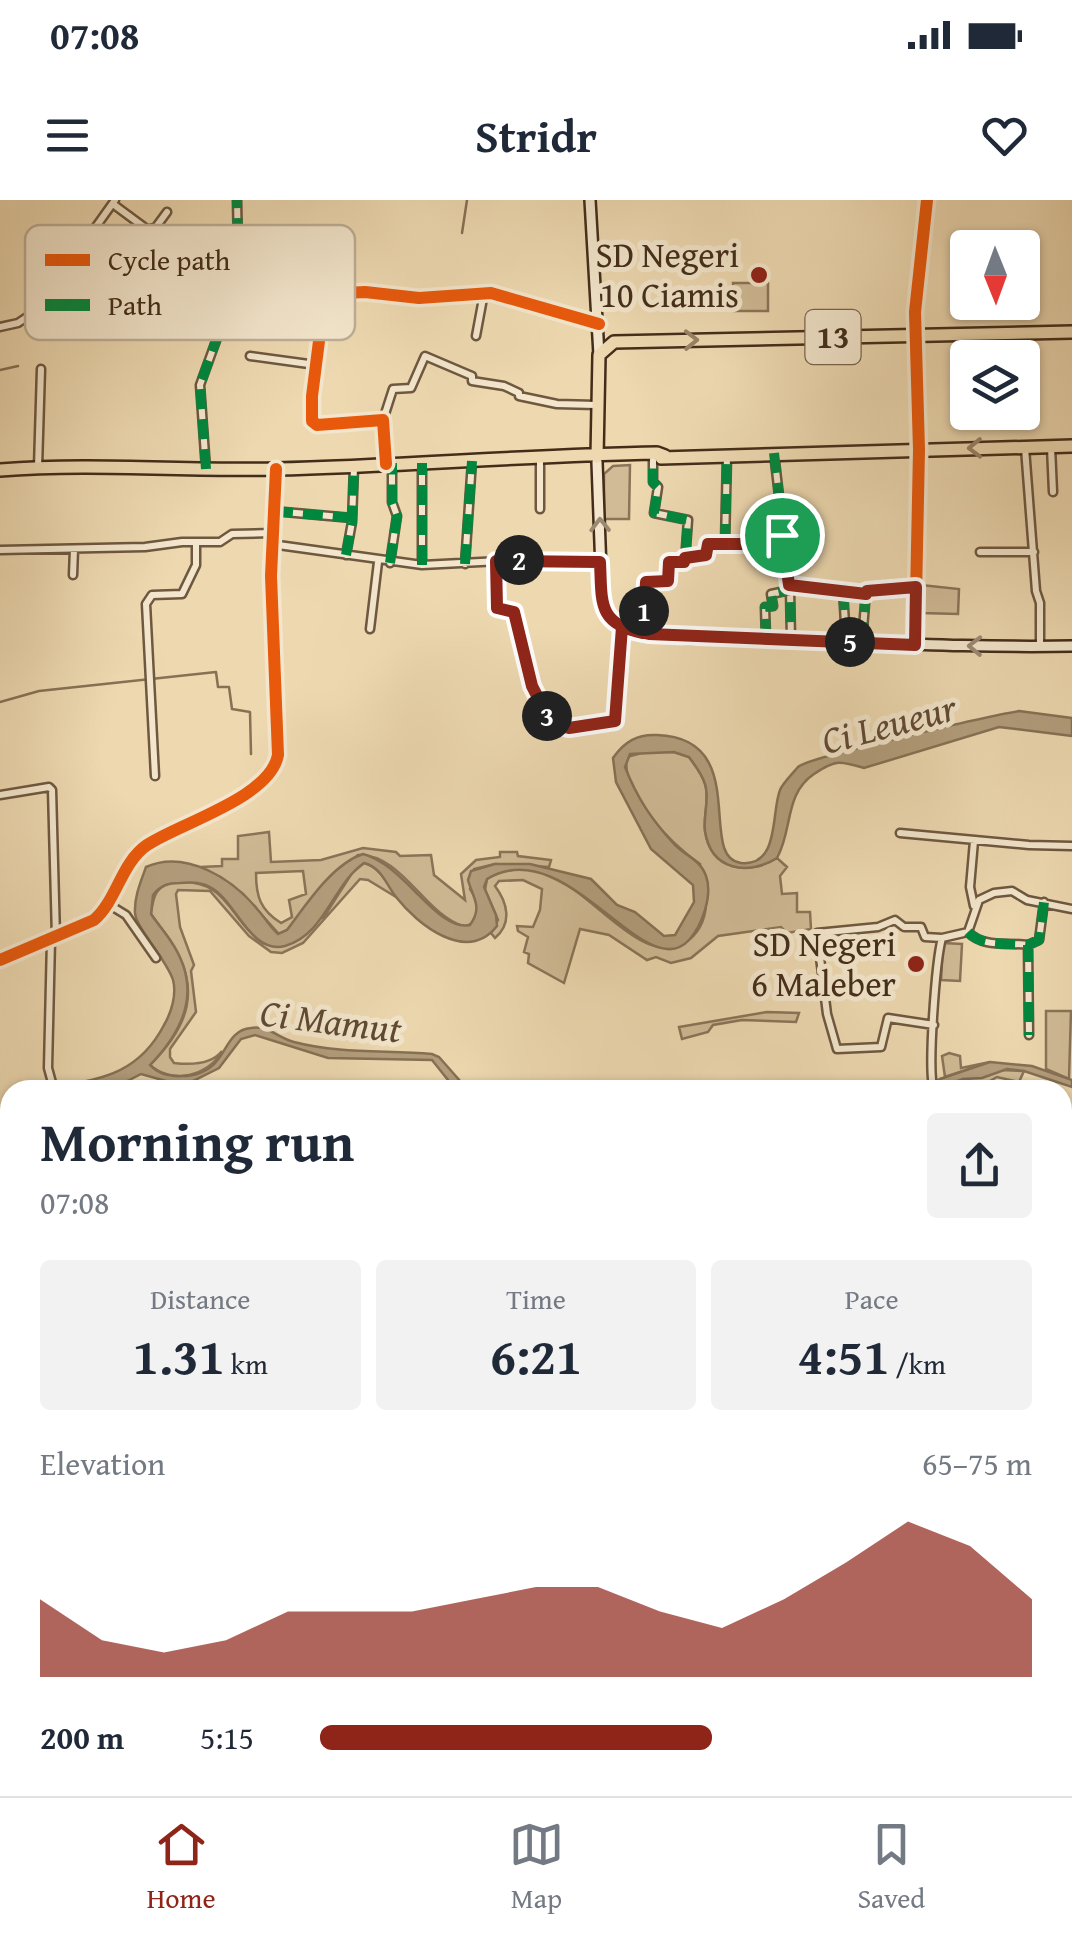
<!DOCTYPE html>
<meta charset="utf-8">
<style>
body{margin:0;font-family:"Gentium Book Plus",serif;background:#f2f2f3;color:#1f2937;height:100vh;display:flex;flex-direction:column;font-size:38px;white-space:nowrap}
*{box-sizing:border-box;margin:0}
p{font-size:32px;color:#747a83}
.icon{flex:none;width:55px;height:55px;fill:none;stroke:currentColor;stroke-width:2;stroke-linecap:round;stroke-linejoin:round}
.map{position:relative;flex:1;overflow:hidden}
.details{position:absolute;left:0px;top:880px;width:1072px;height:718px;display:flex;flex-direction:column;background:#fff;border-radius:30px 30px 0 0;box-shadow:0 2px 8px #0004}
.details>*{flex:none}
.needle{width:65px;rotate:179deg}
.fabs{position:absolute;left:950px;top:30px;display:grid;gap:20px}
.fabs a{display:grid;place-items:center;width:90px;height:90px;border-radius:10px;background:#fff;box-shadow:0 2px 8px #0004;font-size:50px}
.pin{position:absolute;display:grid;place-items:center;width:85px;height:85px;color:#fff;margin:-42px;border:5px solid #fff;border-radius:50%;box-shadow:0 2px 10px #0007}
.km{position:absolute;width:50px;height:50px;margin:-25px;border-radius:50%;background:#222;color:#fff;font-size:28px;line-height:50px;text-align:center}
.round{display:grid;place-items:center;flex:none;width:105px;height:105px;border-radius:10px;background:#f2f2f3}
.overview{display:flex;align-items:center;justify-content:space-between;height:170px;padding:0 40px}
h1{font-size:55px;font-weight:600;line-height:75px}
.metrics{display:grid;grid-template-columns:repeat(3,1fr);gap:15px;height:170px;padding:10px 40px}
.metrics div{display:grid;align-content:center;border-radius:10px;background:#f2f2f3;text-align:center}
.metrics b{font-size:50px;font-weight:600}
.metrics small{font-size:28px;font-weight:400}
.metrics p{font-size:28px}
.chart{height:280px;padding:20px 40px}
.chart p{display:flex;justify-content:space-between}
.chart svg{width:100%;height:180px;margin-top:10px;fill:#8f2418;opacity:.7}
ul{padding:0 40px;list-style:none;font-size:32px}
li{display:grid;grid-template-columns:160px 120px 1fr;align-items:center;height:75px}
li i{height:25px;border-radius:12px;background:#8f2418}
.status{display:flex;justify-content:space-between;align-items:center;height:70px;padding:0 50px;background:#fff;direction:ltr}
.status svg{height:28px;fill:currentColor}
header{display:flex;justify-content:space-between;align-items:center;height:130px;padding:0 40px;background:#fff;font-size:45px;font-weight:600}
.dock{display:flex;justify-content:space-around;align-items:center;height:140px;border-top:2px solid #e0e1e3;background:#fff;font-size:28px;color:#747a83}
.dock a{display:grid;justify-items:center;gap:5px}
.dock .current{color:#8f2418}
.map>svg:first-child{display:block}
.green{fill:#d0bb96;stroke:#8a7458;stroke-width:2.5;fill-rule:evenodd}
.water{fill:#b39e7d;stroke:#867155;stroke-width:2.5}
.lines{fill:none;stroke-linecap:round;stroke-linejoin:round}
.stream{stroke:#867155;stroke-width:2.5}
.street-casing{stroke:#6e5840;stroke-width:11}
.secondary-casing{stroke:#432d1a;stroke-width:14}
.highway-casing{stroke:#432d1a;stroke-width:16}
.street{stroke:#f3e6cc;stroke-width:6}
.secondary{stroke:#f3e6cc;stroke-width:9}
.highway{stroke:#edd8b0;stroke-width:11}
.quiet{stroke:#00873e;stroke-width:10;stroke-dasharray:20 10;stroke-linecap:butt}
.cycleway-casing{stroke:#f3e6cc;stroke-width:19}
.cycleway{stroke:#e8590c;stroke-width:12}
.oneway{stroke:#988265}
.oneway2{stroke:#9b8a73}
.route-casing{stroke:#fff;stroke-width:20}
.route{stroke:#8f2418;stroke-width:12}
.poi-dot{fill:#8f2418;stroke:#f3e6cc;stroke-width:4}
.labels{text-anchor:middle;stroke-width:10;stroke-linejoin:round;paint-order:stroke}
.shield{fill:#f3e6cc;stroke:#78644f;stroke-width:2.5}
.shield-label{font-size:32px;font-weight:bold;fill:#432d1a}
.poi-label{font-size:35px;fill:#432d1a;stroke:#f3e6cc;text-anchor:end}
.water-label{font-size:38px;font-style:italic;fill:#5f4933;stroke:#f3e6cc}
.key{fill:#f3e6cc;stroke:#beae97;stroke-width:2.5}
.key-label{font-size:28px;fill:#432d1a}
</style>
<div class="status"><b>07:08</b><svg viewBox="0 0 49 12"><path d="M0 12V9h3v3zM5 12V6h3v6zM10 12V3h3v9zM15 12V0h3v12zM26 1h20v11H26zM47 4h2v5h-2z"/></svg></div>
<header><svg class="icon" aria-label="menu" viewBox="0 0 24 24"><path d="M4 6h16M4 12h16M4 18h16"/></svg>Stridr<svg class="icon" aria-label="heart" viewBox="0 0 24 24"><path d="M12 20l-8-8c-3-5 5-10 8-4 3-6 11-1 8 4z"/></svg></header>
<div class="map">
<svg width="1072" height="1596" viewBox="0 0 1072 1596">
<rect width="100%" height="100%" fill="#edd8b0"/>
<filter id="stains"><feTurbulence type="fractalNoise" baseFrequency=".002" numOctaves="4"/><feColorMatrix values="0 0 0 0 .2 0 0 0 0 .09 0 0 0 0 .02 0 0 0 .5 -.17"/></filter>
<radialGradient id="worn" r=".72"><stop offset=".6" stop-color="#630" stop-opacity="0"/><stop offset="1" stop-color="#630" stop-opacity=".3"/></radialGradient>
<path class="green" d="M733,83H768V111H733Z
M630,265L629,319H604V274L613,266Z
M921,385L959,389L958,414L921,413Z
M645,552H674L689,557C695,565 702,574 705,584C710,598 703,615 705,631C711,670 748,676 777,658L787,667L780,676L782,694L797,693V712H810L811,729L787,733L781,727L718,736L691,758L671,763L656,757L647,760L609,735L580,729L564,783L528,763L529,754L524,752L528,737L518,731L517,726L533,727L540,710L542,689L523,680L499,681L495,686C507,702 513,723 495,738L491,733L498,720L485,690L487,679C549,642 594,716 642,741C673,758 705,740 706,703C706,691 702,677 700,664C673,645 620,594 627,557Z
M269,632L271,662L321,660L363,648L396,652L400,656L431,655L434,675L465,700L461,674L476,660L500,657V652H517L518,656L551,660L549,667L495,664L474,669L470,689C479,702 482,720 465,727C423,714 403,654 358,655L329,680L287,730L279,734L242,693L199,667L222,666V659H238V636ZM303,671L306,694L289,700L292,717L281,723C260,710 256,696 256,673Z
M364,663C380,667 388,684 396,697L368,680L360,679L303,743L282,753L271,752L249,736L210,691L178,690L176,694L180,727L194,765L191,771L196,812L170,849V857L174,863C191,865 211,865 222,851C209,876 172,885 150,865C189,826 202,789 170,740C164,731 157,723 151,714C153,696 156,684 177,682C228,679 229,719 263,743L324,717L352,673Z
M943,743L962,744L960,781L941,780Z
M1046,811H1071L1069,879L1046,869Z
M767,812L799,813L796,822L742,820L713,825L708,832L682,839L679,827Z
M949,853L960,856L961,868L990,862L945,877L942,856Z
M999,870L1024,871L1019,882L997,877L974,890L935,889C956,879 978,879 999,870Z
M894,1588H963L960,1596H882L884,1591Z"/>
<path class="water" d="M1019,511L1072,518V536L999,527L864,568C841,561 836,559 814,574C784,594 793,630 777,658C748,676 711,671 705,631C703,615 710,599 705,584C702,574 695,565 689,557L674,552L630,554L625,567C637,598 652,620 674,644C685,656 701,660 706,676C713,695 702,726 689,740C645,788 567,631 487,679L484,687L496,715L497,726C467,764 418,725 396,697C386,684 381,667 364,663C333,684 325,735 285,746C250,755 236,700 210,687C201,682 190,682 180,683C168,683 161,685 153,695L151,714C157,723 164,731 170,740C202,786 187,827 150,865C164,881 199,879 214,864C227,852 229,830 251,828C268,825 278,838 294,842C340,854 385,850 432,854L439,857L468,890H456L432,860L328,858L255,835L241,839L219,868L193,881L173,883L141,874L110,890H40C94,879 136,879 164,825C171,813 177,795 173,780C167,760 136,728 135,713C134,697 141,681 146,667C186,649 233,679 258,710C265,718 270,727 278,734L287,730C306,705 332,664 363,654C404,664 437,732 470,725C483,707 473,698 468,680L471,671L495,664H530L591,679L617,705L635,712L664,736L675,735L694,702L693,685L651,649L616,582L613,558C624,542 637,534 657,535C753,538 696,658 741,663C780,667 771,612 780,590C782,584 793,573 798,567C808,557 994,515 1019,511Z
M990,862L1032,866L1072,880V887L1024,871L1007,869L982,878L963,879L932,890H921L940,879Z"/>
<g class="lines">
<path class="stream" d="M462,33L467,0
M0,170L18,166
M0,502L39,491L216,472L218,487H229L232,509L250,512L251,554"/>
<g class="street-casing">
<path id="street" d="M113,4L148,30L156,27L167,12
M56,82L133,91H146L181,82L240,88L275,85L325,94
M0,127L18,123L36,111L115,0
M180,132L196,84
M476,136L484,93
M250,156L316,165
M383,220L393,189L411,188L425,156L472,176V181L504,186L519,193V196L557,204L596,205
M1051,247L1053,292
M1025,248L1036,391L1040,403V447
M774,253L790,390L791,439
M386,264L383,220L317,225L312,221V196L325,94L365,92L419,98L491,93L597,124
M38,267L41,169
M206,269L200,185L221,127L239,98L237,0
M540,309V259
M273,311L352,318
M271,344L422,365L520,360L599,362
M725,344L727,256
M0,350L145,347L182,342H220L232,334L271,333
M980,352H1034
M346,355L352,322L354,267
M685,357L707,355L708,344H743L782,335
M496,361L497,408L514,411L532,486L555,525L569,529L615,521L622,427
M390,363L397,316L392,302V265
M465,364L472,261
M422,365V264
M73,375L74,349
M789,385L865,394
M843,390L846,441
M370,429L378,362
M643,433L645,383L667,381L669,362L685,361L688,320L654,313L658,287L653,282V260
M766,439L765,407L773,406L771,394L790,390
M862,442L866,391L917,387
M155,576L146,404L152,395L182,394L196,365V342
M0,595L49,587L52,590L56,737
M900,633L1029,645L1072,646
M108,704L126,715L156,758
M974,706L970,687L974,641
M968,732C983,748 1008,742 1028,745L1029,835
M51,740L48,868L54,890
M1028,745L1039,740L1044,702
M0,760L94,720C117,700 121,663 147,645C180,623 270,598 278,555L271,376L276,270
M934,825L888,818L881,847L837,849L827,814L817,733L878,727L895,720L904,727H921L925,737L942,738
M934,890C927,871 936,760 942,738L968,732L979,700L994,693L1012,691L1027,700L1072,709
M0,1057L10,1050
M0,1088C7,1108 17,1132 0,1148
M1062,1195L1072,1198
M0,1405L10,1422
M1062,1469L1072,1472
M0,1501L10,1490
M378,1588L388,1596
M641,1588L654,1596
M1014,1588L1015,1596
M440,1596L451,1588
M838,1596L843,1588
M1069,1596L1072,1582"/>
</g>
<g class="secondary-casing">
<path id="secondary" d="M590,0L599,155
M597,262L602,398C605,412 608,422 622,427C659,443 733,438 774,439C873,442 972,448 1072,446
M915,445L919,250L915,112L927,0"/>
</g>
<g class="highway-casing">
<path id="highway" d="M597,257L599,155L614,142L1072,132
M661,258L1072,246
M0,270C92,263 184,271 276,269C404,266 530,255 657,253L665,256"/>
</g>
<use href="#street" class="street"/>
<use href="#secondary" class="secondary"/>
<use href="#highway" class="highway"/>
<path class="quiet" d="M56,82L133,91H146L181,82L240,88L275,85L325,94
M180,132L196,84
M774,253L790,390L791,439
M206,269L200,185L221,127L239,98L237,0
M273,311L352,318
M725,344L727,255
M346,355L352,322L354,266
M685,357L707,355L708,344H743L782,335
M390,363L397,316L392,302V263
M465,364L472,261
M422,365V263
M789,385L865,394
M843,390L846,441
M643,433L645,383L667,381L669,362L685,361L688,320L654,313L658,287L653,282V260
M766,439L765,407L773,406L771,394L790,390
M862,442L866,391L917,387
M968,732C983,748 1008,742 1028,745L1029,835
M1028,745L1039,740L1044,702"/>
<g class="cycleway-casing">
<path id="cycleway" d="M386,264L383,220L317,225L312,221V196L325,94L365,92L419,98L491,93L599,124
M915,445L919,250L915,112L927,0
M0,760L94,720C117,700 121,663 147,645C180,623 270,598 278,555L271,376L276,269"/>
</g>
<use href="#cycleway" class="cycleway"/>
</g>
<defs><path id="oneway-chevron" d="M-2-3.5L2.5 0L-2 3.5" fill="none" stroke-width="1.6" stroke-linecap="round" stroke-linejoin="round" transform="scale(2.5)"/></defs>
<g class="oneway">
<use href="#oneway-chevron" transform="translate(691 140) rotate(-1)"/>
<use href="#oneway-chevron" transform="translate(975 248) rotate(179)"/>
</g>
<g class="oneway2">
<use href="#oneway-chevron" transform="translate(600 325) rotate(-91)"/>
<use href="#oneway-chevron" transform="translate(975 446) rotate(-179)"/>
</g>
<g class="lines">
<g class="route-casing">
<path id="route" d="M782,335L743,344H708L706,355L685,358L684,362H669L668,381L646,382L643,433C597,424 602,402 600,362L496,361L497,408L514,412L532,486L551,523L569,528L615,521L622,427C631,430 640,432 649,434L915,445L916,387L867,391L866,394L789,385L782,335"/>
</g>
<use href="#route" class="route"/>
</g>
<g class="poi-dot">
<circle cx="759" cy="75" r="10"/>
<circle cx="916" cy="764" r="10"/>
</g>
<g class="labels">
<rect class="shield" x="805.5" y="110" width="55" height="54" rx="8"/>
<g class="shield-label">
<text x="833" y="148">13</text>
</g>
<g class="poi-label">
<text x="739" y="67">SD Negeri<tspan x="739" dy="40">10 Ciamis</tspan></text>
<text x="896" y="756">SD Negeri<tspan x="896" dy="40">6 Maleber</tspan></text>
</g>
<g class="water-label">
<text transform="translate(889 524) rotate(-15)" y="13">Ci Leueur</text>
<text transform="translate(331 821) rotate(7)" y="13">Ci Mamut</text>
</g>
</g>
<rect x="25" y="25" width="330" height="115" rx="15" class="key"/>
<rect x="45" y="54" width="45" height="12" fill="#e8590c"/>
<rect x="45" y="99" width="45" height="12" fill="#00873e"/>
<g class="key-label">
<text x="108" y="70">Cycle path</text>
<text x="108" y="115">Path</text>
</g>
<rect width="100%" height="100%" filter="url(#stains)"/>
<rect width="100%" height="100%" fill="url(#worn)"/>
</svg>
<div class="fabs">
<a><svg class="needle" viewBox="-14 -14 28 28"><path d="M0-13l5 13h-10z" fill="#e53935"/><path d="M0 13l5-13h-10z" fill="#747a83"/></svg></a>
<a><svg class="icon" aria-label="layers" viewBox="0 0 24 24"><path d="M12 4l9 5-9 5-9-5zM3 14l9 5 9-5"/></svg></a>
</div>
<div class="pin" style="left:782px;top:335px;background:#1e9e55"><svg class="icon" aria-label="arrive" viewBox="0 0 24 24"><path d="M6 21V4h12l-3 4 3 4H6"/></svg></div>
<b class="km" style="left:644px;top:411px">1</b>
<b class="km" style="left:519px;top:360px">2</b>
<b class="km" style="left:547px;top:516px">3</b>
<b class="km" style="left:850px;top:442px">5</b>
<section class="details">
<div class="overview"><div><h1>Morning run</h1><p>07:08</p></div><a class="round"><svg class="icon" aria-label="share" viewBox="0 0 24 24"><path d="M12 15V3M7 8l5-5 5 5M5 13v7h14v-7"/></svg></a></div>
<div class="metrics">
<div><p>Distance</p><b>1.31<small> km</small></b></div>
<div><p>Time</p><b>6:21</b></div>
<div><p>Pace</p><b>4:51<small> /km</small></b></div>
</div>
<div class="chart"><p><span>Elevation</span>65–75 m</p>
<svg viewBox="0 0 160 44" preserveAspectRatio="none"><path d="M0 44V25L10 35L20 38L30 35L40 28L50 28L60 28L70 25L80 22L90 22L100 28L110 32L120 25L130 16L140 6L150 12L160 25V44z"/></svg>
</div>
<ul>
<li><b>200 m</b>5:15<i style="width:55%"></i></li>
</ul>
</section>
</div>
<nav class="dock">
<a class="current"><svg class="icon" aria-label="home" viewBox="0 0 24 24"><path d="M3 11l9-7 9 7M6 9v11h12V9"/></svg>Home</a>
<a><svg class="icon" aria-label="map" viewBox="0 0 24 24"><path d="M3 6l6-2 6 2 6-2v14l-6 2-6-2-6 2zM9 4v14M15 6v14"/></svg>Map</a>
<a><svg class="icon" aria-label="saved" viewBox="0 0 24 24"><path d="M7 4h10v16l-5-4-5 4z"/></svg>Saved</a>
</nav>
